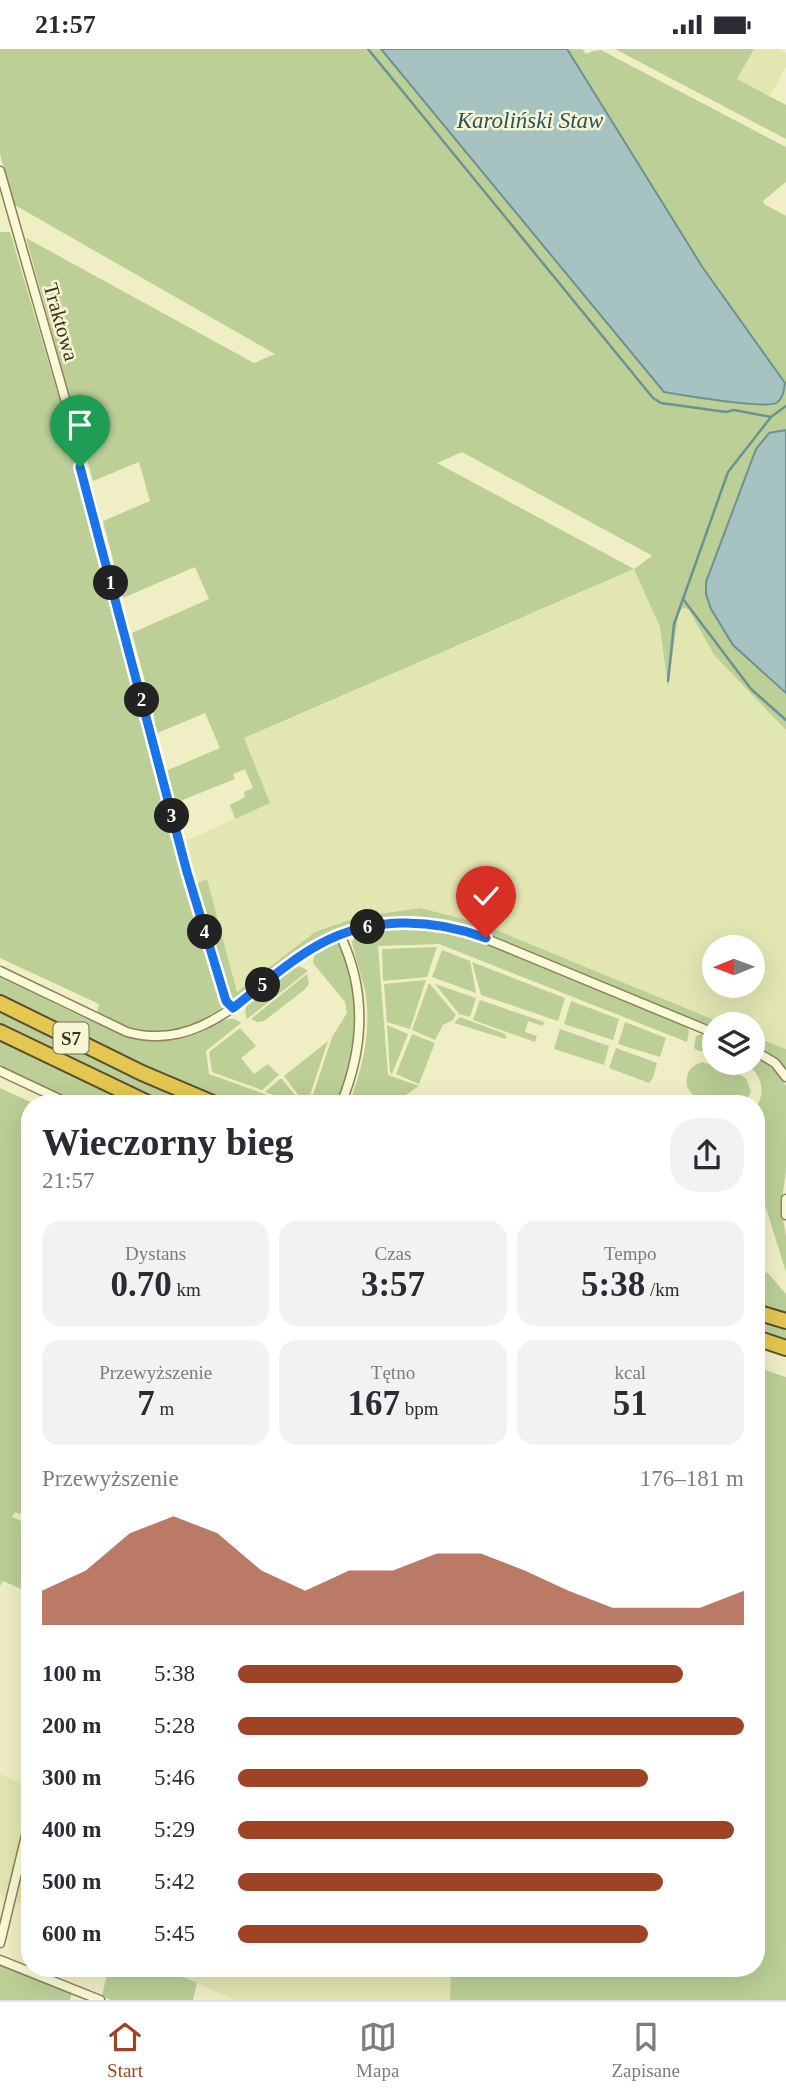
<!DOCTYPE html>
<html lang="pl">
<meta charset="utf-8">
<style>
body{margin:0;font-family:Georgia,serif;background:#f2f2f3;color:#2b2b33;height:100vh;display:flex;flex-direction:column;font-size:26px;white-space:nowrap}
*{box-sizing:border-box;margin:0}
p{font-size:23px;color:#7c7c81}
.icon{flex:none;width:38px;height:38px;fill:none;stroke:currentColor;stroke-width:2;stroke-linecap:round;stroke-linejoin:round}
.map{position:relative;flex:1;overflow:hidden}
.panel{position:absolute;left:21px;top:1046px;width:744px;height:882px;display:flex;flex-direction:column;background:#fff;border-radius:28px;box-shadow:0 7px 28px #0002}
.panel>*{flex:none}
.needle{width:46px;rotate:269deg}
.controls{position:absolute;left:702px;top:886px;display:grid;gap:14px}
.controls a{display:grid;place-items:center;width:63px;height:63px;border-radius:50%;background:#fff;box-shadow:0 7px 28px #0002;font-size:35px}
.pin{position:absolute;display:grid;place-items:center;width:60px;height:60px;color:#fff;margin:-72px -30px;border-radius:50% 50% 50% 0;rotate:-45deg;box-shadow:0 0 7px #0007}
.pin .icon{rotate:45deg}
.km{position:absolute;width:35px;height:35px;margin:-18px;border-radius:50%;background:#222;color:#fff;font-size:19px;line-height:35px;text-align:center}
.round{display:grid;place-items:center;flex:none;width:74px;height:74px;border-radius:28px;background:#f2f2f3}
.overview{display:flex;align-items:center;justify-content:space-between;height:119px;padding:0 21px}
h1{font-size:38px;font-weight:700;line-height:52px}
.stats{display:grid;grid-template-columns:repeat(3,1fr);gap:10px;height:119px;padding:7px 21px}
.stats div{display:grid;align-content:center;border-radius:18px;background:#f2f2f3;text-align:center}
.stats b{font-size:35px;font-weight:700}
.stats small{font-size:19px;font-weight:400}
.stats p{font-size:19px}
.chart{height:196px;padding:14px 21px}
.chart p{display:flex;justify-content:space-between}
.chart svg{width:100%;height:126px;margin-top:7px;fill:#9e4326;opacity:.7}
ul{padding:0 21px;list-style:none;font-size:23px}
li{display:grid;grid-template-columns:112px 84px 1fr;align-items:center;height:52px}
li i{height:18px;border-radius:9px;background:#9e4326}
.status{display:flex;justify-content:space-between;align-items:center;height:49px;padding:0 35px;background:#fff;direction:ltr}
.status svg{height:19px;fill:currentColor}
.dock{display:flex;justify-content:space-around;align-items:center;height:98px;border-top:2px solid #e1e1e2;background:#fff;font-size:19px;color:#7c7c81}
.dock a{display:grid;justify-items:center;gap:4px}
.dock .current{color:#9e4326}
.map>svg:first-child{display:block}
.farmland{fill:#e2e6b1;fill-rule:evenodd}
.green{fill:#bbcf97;fill-rule:evenodd}
.water{fill:#a6c3c2;stroke:#6c9292;stroke-width:2}
.lines{fill:none;stroke-linecap:round;stroke-linejoin:round}
.stream{stroke:#6c9292;stroke-width:2.5}
.minor-casing{stroke:#8c8159;stroke-width:11}
.motorway-casing{stroke:#5a4d2e;stroke-width:18}
.minor{stroke:#faf9d8;stroke-width:8}
.motorway{stroke:#e3c751;stroke-width:14}
.route-casing{stroke:#fff;stroke-width:14}
.route{stroke:#1a73e8;stroke-width:9}
.labels{text-anchor:middle;stroke-width:5;stroke-linejoin:round;paint-order:stroke}
.shield{fill:#f7f6d4;stroke:#736e55;stroke-width:2}
.shield-label{font-size:19px;font-weight:bold;fill:#3b331e}
.street-label{font-size:21px;fill:#3b331e;stroke:#f7f6d4}
.water-label{font-size:23px;font-style:italic;fill:#2d535c;stroke:#f7f6d4}
</style>
<div class="status"><b>21:57</b><svg viewBox="0 0 49 12"><path d="M0 12V9h3v3zM5 12V6h3v6zM10 12V3h3v9zM15 12V0h3v12zM26 1h20v11H26zM47 4h2v5h-2z"/></svg></div>
<div class="map">
<svg width="786" height="1951" viewBox="0 0 786 1951">
<rect width="100%" height="100%" fill="#f0eec4"/>
<path class="farmland" d="M754,0H777L786,4V17L770,47L737,30Z
M635,520L660,578L667,636L678,568L681,560L684,559L689,561L714,606L786,681V1001L753,987L752,975H724L479,874L420,859L315,883L237,943L207,831L196,835L186,792L269,754L243,690ZM714,898H752V936H714Z
M0,1725L30,1738V1757L8,1849L0,1846Z
M30,1782V1859L13,1851Z
M165,1920H451L450,1951H235Z"/>
<path class="green" d="M0,0H381L664,343L774,355L783,344L785,334L703,219L567,0H582L586,5L593,2L601,1L786,98V133L763,152L764,155L786,167V381L769,384L756,400L706,533V545L733,595L786,644V681L714,606L689,561L685,559L681,560L678,568L668,639L660,578L634,520L244,689L270,754L235,770L230,756L245,748L244,743L253,739L245,720L233,725L235,730L175,754L166,722L220,699L205,664L155,685L154,665L132,584L209,550L195,518L123,549L103,472L150,452L139,413L93,432L26,189L254,314L275,305L13,155L0,105ZM462,403L651,506L652,507L634,520L437,414Z
M615,0H754L737,30L786,56V90Z
M0,183H10L59,349L187,848L222,955L220,964C168,989 150,989 97,965L99,955L0,909Z
M207,830L237,943L315,883L359,868L420,859L479,874L724,975H714V979L476,882C420,864 358,867 307,898C283,913 260,933 238,950L232,951L227,947L196,835Z
M400,877L426,878L472,888L686,976L689,982L687,993L439,895L378,897L388,1026L419,1037L392,1055H349C363,1018 372,981 365,941C363,933 352,896 352,893C353,891 354,890 355,888L354,886Z
M331,894L340,896C355,935 361,978 351,1019C348,1031 342,1044 337,1055H310L332,988L347,964L345,953L313,914C314,901 321,899 331,894Z
M437,898L427,928L383,932L382,900Z
M442,901L470,912L476,944L432,928Z
M472,913L565,949L558,972L481,946Z
M295,917L302,918L308,922L247,970L245,962L248,953Z
M307,925L309,935L304,941L264,972L257,973L251,970Z
M0,926C42,947 115,991 160,991C175,991 189,988 202,983C211,979 222,969 232,970C236,970 238,972 241,974L206,1002L209,1025L292,1055H233L185,1036L0,950Z
M426,931L410,980L387,973L384,935Z
M429,934L456,966L453,971L443,976L435,991L412,981Z
M435,935L476,949L470,968L459,965Z
M480,951L544,973L543,977L528,972L525,983L537,987L535,993L473,971Z
M571,952L619,970L613,991L564,975Z
M0,963L199,1055H166L0,978Z
M460,968L505,985L506,990L454,974Z
M625,973L666,989L660,1008L618,995Z
M387,976L408,985L392,1025L390,1023Z
M240,979L256,997L241,1009L254,1025L268,1015L279,1026L262,1041L212,1023L209,1003Z
M560,980L609,997L604,1016L554,1000Z
M705,984L714,987V1003L699,1002L694,999L696,987Z
M412,985L435,994L419,1035L396,1025Z
M752,987L786,1000V1021L772,1006L753,995Z
M0,991L133,1055H77L0,1018Z
M328,992L307,1055H305L284,1027Z
M616,999L657,1014L653,1029L649,1034L609,1019Z
M753,1005L775,1021L786,1037V1121L781,1158L786,1188V1223L756,1127V1059C767,1041 761,1022 742,1013H752Z
M702,1013L737,1024L746,1029L751,1043L744,1055C728,1056 681,1055 687,1028C688,1020 694,1016 702,1013Z
M280,1030H282L302,1055L265,1043Z
M0,1039L35,1055H30V1469L15,1463L12,1468L30,1476V1544L3,1532L0,1537Z
M767,1223L786,1245V1266L756,1256V1233Z
M756,1269L786,1278V1292L756,1283Z
M756,1318L786,1328V1951H450L451,1920H756Z
M0,1916L72,1943L70,1951H0Z
M108,1920H165L197,1934L193,1951H111L102,1947Z"/>
<path class="water" d="M381,0H567L703,219L785,334C784,341 783,350 776,354C765,360 682,346 664,343Z
M786,381V644L733,596L711,560L706,545V533L756,400L769,384Z"/>
<g class="lines">
<path class="stream" d="M368,0L653,349L661,354L726,363L734,361L771,368
M786,357L771,368L728,423L683,550L751,640L786,671
M668,632L674,575L683,550"/>
<g class="minor-casing">
<path id="minor" d="M0,122L74,381L81,418L187,823L224,948L233,959
M340,886C367,942 364,999 341,1055
M0,922L127,983C208,1006 257,929 320,895C366,870 423,868 472,884L714,984
M752,1000L775,1014L786,1028
M0,1022L70,1055
M786,1150V1166
M0,1894L30,1770
M0,1911L100,1951"/>
</g>
<g class="motorway-casing">
<path id="motorway" d="M0,954L142,1024L215,1055
M0,983L150,1055
M756,1263L786,1272
M756,1289L786,1299"/>
</g>
<use href="#minor" class="minor"/>
<use href="#motorway" class="motorway"/>
</g>
<g class="lines">
<g class="route-casing">
<path id="route" d="M80,418L187,823L226,952L233,959C261,937 289,912 320,895C371,867 432,869 486,889"/>
</g>
<use href="#route" class="route"/>
</g>
<g class="labels">
<rect class="shield" x="53.5" y="973.5" width="35" height="31" rx="5"/>
<g class="shield-label">
<text x="71" y="996">S7</text>
</g>
<g class="street-label">
<text transform="translate(61 273) rotate(74)" y="7">Traktowa</text>
</g>
<g class="water-label">
<text x="530" y="79">Karoliński Staw</text>
</g>
</g>
</svg>
<div class="controls">
<a><svg class="needle" viewBox="-14 -14 28 28"><path d="M0-13l5 13h-10z" fill="#e53935"/><path d="M0 13l5-13h-10z" fill="#7c7c81"/></svg></a>
<a><svg class="icon" aria-label="layers" viewBox="0 0 24 24"><path d="M12 4l9 5-9 5-9-5zM3 14l9 5 9-5"/></svg></a>
</div>
<div class="pin" style="left:80px;top:418px;background:#1e9e55"><svg class="icon" aria-label="arrive" viewBox="0 0 24 24"><path d="M6 21V4h12l-3 4 3 4H6"/></svg></div>
<div class="pin" style="left:486px;top:889px;background:#d93025"><svg class="icon" aria-label="check" viewBox="0 0 24 24"><path d="M5 12l5 5 9-10"/></svg></div>
<b class="km" style="left:111px;top:534px">1</b>
<b class="km" style="left:142px;top:651px">2</b>
<b class="km" style="left:172px;top:767px">3</b>
<b class="km" style="left:205px;top:883px">4</b>
<b class="km" style="left:263px;top:936px">5</b>
<b class="km" style="left:368px;top:878px">6</b>
<section class="panel">
<div class="overview"><div><h1>Wieczorny bieg</h1><p>21:57</p></div><a class="round"><svg class="icon" aria-label="share" viewBox="0 0 24 24"><path d="M12 15V3M7 8l5-5 5 5M5 13v7h14v-7"/></svg></a></div>
<div class="stats">
<div><p>Dystans</p><b>0.70<small> km</small></b></div>
<div><p>Czas</p><b>3:57</b></div>
<div><p>Tempo</p><b>5:38<small> /km</small></b></div>
</div>
<div class="stats">
<div><p>Przewyższenie</p><b>7<small> m</small></b></div>
<div><p>Tętno</p><b>167<small> bpm</small></b></div>
<div><p>kcal</p><b>51</b></div>
</div>
<div class="chart"><p><span>Przewyższenie</span>176–181 m</p>
<svg viewBox="0 0 160 44" preserveAspectRatio="none"><path d="M0 44V32L10 25L20 12L30 6L40 12L50 25L60 32L70 25L80 25L90 19L100 19L110 25L120 32L130 38L140 38L150 38L160 32V44z"/></svg>
</div>
<ul>
<li><b>100 m</b>5:38<i style="width:88%"></i></li>
<li><b>200 m</b>5:28<i style="width:100%"></i></li>
<li><b>300 m</b>5:46<i style="width:81%"></i></li>
<li><b>400 m</b>5:29<i style="width:98%"></i></li>
<li><b>500 m</b>5:42<i style="width:84%"></i></li>
<li><b>600 m</b>5:45<i style="width:81%"></i></li>
</ul>
</section>
</div>
<nav class="dock">
<a class="current"><svg class="icon" aria-label="home" viewBox="0 0 24 24"><path d="M3 11l9-7 9 7M6 9v11h12V9"/></svg>Start</a>
<a><svg class="icon" aria-label="map" viewBox="0 0 24 24"><path d="M3 6l6-2 6 2 6-2v14l-6 2-6-2-6 2zM9 4v14M15 6v14"/></svg>Mapa</a>
<a><svg class="icon" aria-label="saved" viewBox="0 0 24 24"><path d="M7 4h10v16l-5-4-5 4z"/></svg>Zapisane</a>
</nav>
